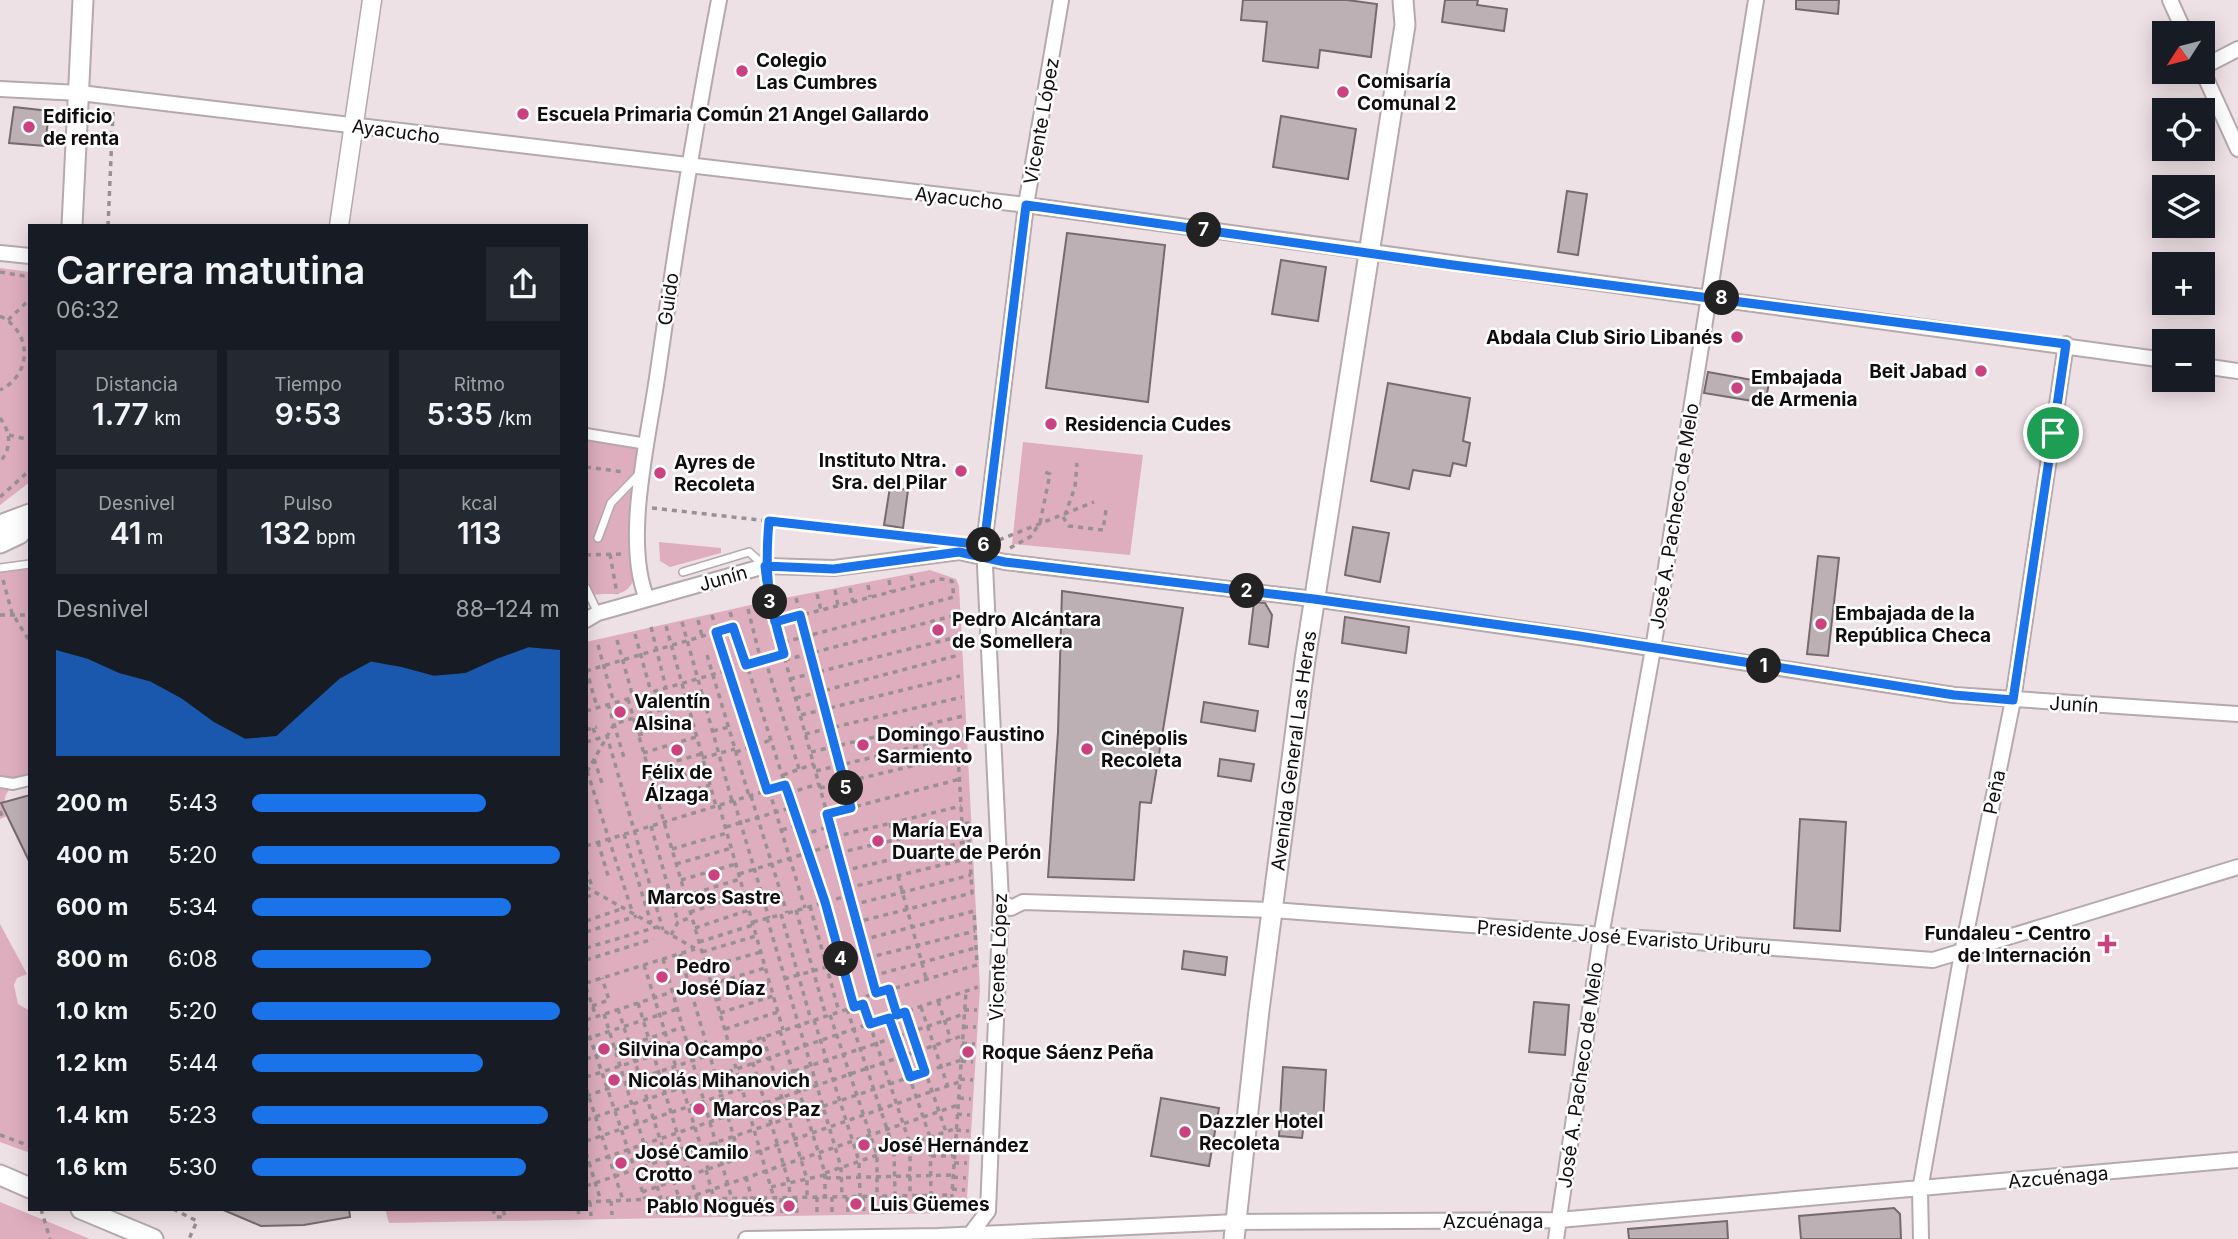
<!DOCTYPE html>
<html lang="es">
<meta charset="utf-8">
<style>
body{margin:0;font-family:Inter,sans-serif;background:#242831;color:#f1f3f6;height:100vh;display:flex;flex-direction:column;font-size:26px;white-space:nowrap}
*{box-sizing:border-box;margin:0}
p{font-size:23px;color:#9ea1a6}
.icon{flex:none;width:38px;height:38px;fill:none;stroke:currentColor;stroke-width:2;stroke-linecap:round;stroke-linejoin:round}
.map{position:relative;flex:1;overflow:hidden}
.panel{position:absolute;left:28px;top:224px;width:560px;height:987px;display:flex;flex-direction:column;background:#171b24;border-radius:0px;box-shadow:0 4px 18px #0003}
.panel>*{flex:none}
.needle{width:46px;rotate:234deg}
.tools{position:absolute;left:2152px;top:21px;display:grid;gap:14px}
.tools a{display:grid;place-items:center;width:63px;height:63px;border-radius:0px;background:#171b24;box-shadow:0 4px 18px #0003;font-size:35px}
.pin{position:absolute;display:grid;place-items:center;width:60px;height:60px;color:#fff;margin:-30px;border:4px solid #fff;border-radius:50%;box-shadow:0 2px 7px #0007}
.km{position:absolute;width:35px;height:35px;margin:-18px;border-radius:50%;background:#222;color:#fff;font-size:19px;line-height:35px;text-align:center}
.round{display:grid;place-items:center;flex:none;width:74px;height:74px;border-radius:0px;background:#242831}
.summary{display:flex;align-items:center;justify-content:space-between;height:119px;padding:0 28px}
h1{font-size:38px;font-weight:600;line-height:52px}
.figures{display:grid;grid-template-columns:repeat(3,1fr);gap:10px;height:119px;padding:7px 28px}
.figures div{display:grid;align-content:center;border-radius:0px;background:#242831;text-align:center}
.figures b{font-size:30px;font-weight:600}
.figures small{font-size:19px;font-weight:400}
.figures p{font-size:19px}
.chart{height:196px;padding:14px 28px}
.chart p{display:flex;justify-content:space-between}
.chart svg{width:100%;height:126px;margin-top:7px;fill:#1a73e8;opacity:.7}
ul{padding:0 28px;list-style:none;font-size:23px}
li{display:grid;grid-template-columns:112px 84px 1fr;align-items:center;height:52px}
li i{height:18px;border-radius:9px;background:#1a73e8}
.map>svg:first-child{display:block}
.green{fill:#deaebe}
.building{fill:#bdb0b4;stroke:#766a6e;stroke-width:2}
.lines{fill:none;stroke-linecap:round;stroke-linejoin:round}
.service-casing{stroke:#b5a9ac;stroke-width:10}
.pedestrian-casing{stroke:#b5a9ac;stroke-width:14}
.minor-casing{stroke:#b5a9ac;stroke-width:18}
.tertiary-casing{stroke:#b5a9ac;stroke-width:21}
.secondary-casing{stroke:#b5a9ac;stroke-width:23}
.path{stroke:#999093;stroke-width:3.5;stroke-dasharray:5 5;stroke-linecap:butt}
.service{stroke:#fff;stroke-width:7}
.pedestrian{stroke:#fff;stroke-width:10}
.minor{stroke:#fff;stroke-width:14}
.tertiary{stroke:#fff;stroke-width:18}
.secondary{stroke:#fff;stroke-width:19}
.route-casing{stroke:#fff;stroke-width:14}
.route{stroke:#1a73e8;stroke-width:9}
.poi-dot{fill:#ca4380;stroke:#fff;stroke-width:2.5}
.labels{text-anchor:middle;stroke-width:5;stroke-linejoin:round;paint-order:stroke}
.poi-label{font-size:19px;font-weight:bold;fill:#110d0e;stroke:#fff;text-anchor:start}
.street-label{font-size:19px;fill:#110d0e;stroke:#fff}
</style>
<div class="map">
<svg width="2238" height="1239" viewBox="0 0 2238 1239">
<rect width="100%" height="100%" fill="#eee1e5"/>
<path class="green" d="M0,268L30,272V482L0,505Z
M586,434L642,443L629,537L634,578C626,603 605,589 586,597Z
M1023,442L1143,455L1130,555L1012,544Z
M659,542L721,548V553L670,567L660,561Z
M30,567V780C8,786 0,794 7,816L0,819V571Z
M930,570L956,579L959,586L980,988L967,1199L953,1213L389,1223L385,1209H586V642L769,601Z
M0,924L27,974L17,978L14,985L18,1004L30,1011V1153L0,1142Z
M0,1202L90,1239H0Z"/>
<path class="building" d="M1243,0H1347L1377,4L1371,57L1320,50L1318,68L1263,61L1267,22L1241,20Z
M1445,0H1478L1477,5L1507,9L1504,31L1442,22Z
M1796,0H1839L1838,14L1796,9Z
M14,107L49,111L45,146L9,143Z
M1281,116L1356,129L1348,179L1273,167Z
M1567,191L1587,194L1578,255L1558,252Z
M1067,233L1165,245L1148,402L1046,388Z
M1281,260L1326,267L1318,321L1272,314Z
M1708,372L1769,383L1765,403L1704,393Z
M1388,383L1470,398L1463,441L1470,443L1466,466L1453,463L1450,476L1413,470L1409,489L1371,481Z
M890,487L908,490L903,528L884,525Z
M1353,527L1389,533L1380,582L1345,575Z
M1818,556L1839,558L1828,656L1807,654Z
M1062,591L1183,608L1151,803L1140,802L1134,880L1048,877L1058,732Z
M1254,602L1265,603L1272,615L1268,647L1249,644Z
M1345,617L1409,627L1406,653L1342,643Z
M1204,702L1258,711L1255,731L1201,722Z
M1220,759L1254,764L1251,781L1218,776Z
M30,795V863L1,803Z
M1800,819L1846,822L1840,931L1794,928Z
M1184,951L1227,957L1225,975L1182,969Z
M1534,1002L1569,1005L1565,1055L1529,1052Z
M1283,1067L1326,1070L1323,1123L1304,1122L1302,1138L1279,1136Z
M1161,1098L1219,1108L1209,1166L1151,1156Z
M1894,1208L1900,1214L1901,1239H1801L1799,1216Z
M221,1209H349L350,1217L304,1225L261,1226Z
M1727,1221L1728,1239H1629L1628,1229Z"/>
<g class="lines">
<g class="service-casing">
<path id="service" d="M598,538L611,503L641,472
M0,568L30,564
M683,572L749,552L765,566
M586,588L598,613"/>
</g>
<g class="pedestrian-casing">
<path id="pedestrian" d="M586,434L647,444
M0,782L13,784L30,780"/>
</g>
<g class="minor-casing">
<path id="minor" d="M2170,0L2185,33
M2203,67L2238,49
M2203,72L2238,149
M0,89L80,93L1026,205L2165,360
M0,253L30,256
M2203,366L2238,371
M647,599C623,542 648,440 657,378C675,251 695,126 719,0
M586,620L598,613L765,566L834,568L959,552L1005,562L1314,599L1579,637L1954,695L2238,714
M1001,901L1011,908L1023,902L1273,910L1933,960L2238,867
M969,1236L988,1211L1001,901L984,545L1026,205L1061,0
M746,1239L938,1236L1236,1222L1559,1220L2238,1160
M1556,1239L1601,936L1653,649L1756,0
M1921,1239L1920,1190L1962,953L2013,700L2066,344"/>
</g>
<g class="tertiary-casing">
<path id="tertiary" d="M339,226L372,0"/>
</g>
<g class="secondary-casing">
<g id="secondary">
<path d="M72,226L83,0"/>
<path d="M0,525L30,514"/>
<path d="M0,543L19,534L30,521"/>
<path d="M0,1175L30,1188"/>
<path d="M81,1209L153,1239"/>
<path id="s1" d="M1234,1239L1259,1010L1305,660L1405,25L1403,0"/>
</g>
</g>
<path class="path" d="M108,226L113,112
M0,272L30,277
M0,316C32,332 33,374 0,390
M8,320L30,299
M0,418C11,433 12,447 0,462
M9,435L30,440
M586,467L624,472
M0,497L30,470
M652,508L930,539
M1065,515L1075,487L1077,463
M1063,517L1069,526L1103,530L1106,510
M999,540L1094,502
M1010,548L1030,537L1040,523L1050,474L1045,472
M766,551L769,521
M610,554L617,594
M586,555L624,554
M911,576L914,586
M3,580L12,613L30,642
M767,580L769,601L876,993
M889,580L891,592
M868,585L870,597
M850,588L853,602
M835,590L838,606
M817,594L821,610
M796,598L851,808
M748,609L761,661
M730,612L823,903
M0,615H30
M712,615L767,790
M698,620L702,636
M682,622L732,801
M775,622L941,579L952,581L954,597L781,643
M666,626L716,806
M651,627L666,688
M635,634L651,692
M617,640L633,697
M598,645L614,703
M707,655L749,796
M765,659L799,769
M785,660L956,615
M586,669L597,707
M586,671L733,627
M790,679L957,637
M796,698L959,655
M628,699L774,1198
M608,704L625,761
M586,711L784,654
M801,715L960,676
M593,728L597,739
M586,730L597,727
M713,731L729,727
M805,734L962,697
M638,735L691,718
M957,737L962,824
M586,742L607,736L663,930
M736,752L771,740
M811,752L963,716
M643,753L696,737
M702,758L735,749
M594,759L602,783
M648,769L701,754
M587,771L633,914
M816,771L964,735
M587,772L614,724L687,702
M783,775L814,764
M653,784L705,769
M820,788L958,755
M769,790L805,908
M788,793L819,784
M751,796L787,913
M658,800L710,785
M734,801L769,918
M719,805L783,1030
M0,811L3,818
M827,814L960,779
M890,823L896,858
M651,826L678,922
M726,827L793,807
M782,830L798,825
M624,834L651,923
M802,835L831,826
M834,837L961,806
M598,842L609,879
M586,846L785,785
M672,849L727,833
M838,853L968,823L972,893L857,922
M676,864L732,848
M586,870L593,889
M843,871L969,841
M739,874L836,844
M898,876L926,978
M681,880L736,864
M586,887L696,949
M848,888L970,858
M685,896L740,879
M586,897L597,893
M825,902L854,1007
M852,905L971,875
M810,906L839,1012
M796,910L826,1016
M690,912L745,895
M788,913L850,895
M781,914L811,1020
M767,918L841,1167L842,1196
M586,921L624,908
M753,922L780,915
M695,928L749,910
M586,932L637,916
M671,935L678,922L692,917
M699,942L753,925
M586,948L657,927
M702,952L756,936
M680,954L740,1158
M867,958L975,931
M663,959L732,1199
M586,960L653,939
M644,965L708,1169
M707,967L761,952
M872,976L975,948
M784,979L866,956
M586,983L695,949
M711,984L765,968
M586,988L596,1016
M889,990L897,1015
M716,1000L770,983
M938,1001L951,1040
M638,1003L697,1199L952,1195
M863,1004L910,1144V1196
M592,1006L609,1000L602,978
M921,1007L948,1087
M618,1009L679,1198
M847,1009L894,1150L895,1195
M964,1010H977
M905,1012L946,1132
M720,1013L773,996
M604,1014L661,1199
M830,1015L877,1155V1197
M889,1018L930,1137L931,1196
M586,1020L672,992
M814,1020L859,1161L860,1197
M586,1026L645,1199
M963,1027H976
M725,1029L778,1012
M780,1031L825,1173V1197
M763,1037L807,1179V1197
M586,1039L677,1009
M747,1043L789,1183L790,1198
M962,1043L975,1044
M586,1059L683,1027
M961,1061L973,1062
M586,1077L671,1050
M960,1079L973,1080
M586,1088L623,1200
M586,1096L863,1004L867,996L977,965L974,911L862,940
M959,1098L971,1099
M957,1114L970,1115
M586,1120L978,987
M956,1130L969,1131
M0,1135L30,1146
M586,1141L964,1014
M955,1148H968
M586,1153L601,1201
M931,1156H955
M954,1163H967
M586,1164L962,1036
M706,1170L714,1199
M825,1173L957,1128
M746,1177L752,1199
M953,1177L966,1178
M826,1178L953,1175
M586,1186L961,1060
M771,1187L825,1175
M952,1189L965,1190
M642,1192L959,1082
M696,1195L958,1105
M934,1196V1210
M817,1197V1212
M832,1197V1212
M847,1197L848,1212
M863,1197L864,1211
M763,1198L764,1214
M781,1198L782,1213
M796,1198L797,1213
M656,1199L658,1214
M705,1199L706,1214
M719,1199L720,1214
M611,1201L612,1215
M586,1202L696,1197
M590,1202L591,1216
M41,1209L50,1239
M173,1209L197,1221L189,1239
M493,1209L495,1217H505L503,1209
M578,1209L579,1216
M951,1209L966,992
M899,1210V1196
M918,1210V1196
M881,1211V1196"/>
<use href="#service" class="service"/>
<use href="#pedestrian" class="pedestrian"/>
<use href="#minor" class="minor"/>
<use href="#tertiary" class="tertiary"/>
<use href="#secondary" class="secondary"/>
</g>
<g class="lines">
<g class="route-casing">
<path id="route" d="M2053,433L2013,700L1954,695L1579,636L1314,599L1005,562L959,552L834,569L765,566C768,597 776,625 784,654L746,665L733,627L716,632L767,790L785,785L788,793L825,902L854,1007L863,1004L870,1024L889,1018L910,1077L925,1072L905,1012L897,1015L889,989L876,993L827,814L851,808L800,615L775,622C766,587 766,556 769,521L984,545L1026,205L1453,265L2066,344L2053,433"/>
</g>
<use href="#route" class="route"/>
</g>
<g class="poi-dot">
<circle cx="742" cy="71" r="7"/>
<circle cx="1343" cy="92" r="7"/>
<circle cx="523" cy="114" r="7"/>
<circle cx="29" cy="127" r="7"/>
<circle cx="1737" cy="337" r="7"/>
<circle cx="1981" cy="371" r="7"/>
<circle cx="1737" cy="388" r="7"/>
<circle cx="1051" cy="424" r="7"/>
<circle cx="961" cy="471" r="7"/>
<circle cx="660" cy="473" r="7"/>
<circle cx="1821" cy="624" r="7"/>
<circle cx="938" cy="630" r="7"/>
<circle cx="620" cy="712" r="7"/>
<circle cx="863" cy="745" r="7"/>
<circle cx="1087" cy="749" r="7"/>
<circle cx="677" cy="750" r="7"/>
<circle cx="878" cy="841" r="7"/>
<circle cx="714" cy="875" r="7"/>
<path d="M2103.5 933.5h7v7h7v7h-7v7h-7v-7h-7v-7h7z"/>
<circle cx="662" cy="977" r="7"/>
<circle cx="604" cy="1049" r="7"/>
<circle cx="968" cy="1052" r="7"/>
<circle cx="614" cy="1080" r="7"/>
<circle cx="699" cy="1109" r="7"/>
<circle cx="1185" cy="1132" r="7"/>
<circle cx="864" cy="1145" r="7"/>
<circle cx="621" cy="1163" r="7"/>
<circle cx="856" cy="1204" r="7"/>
<circle cx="789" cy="1206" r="7"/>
</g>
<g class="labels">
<g class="poi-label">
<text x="756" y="67">Colegio<tspan x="756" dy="22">Las Cumbres</tspan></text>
<text x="1357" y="88">Comisaría<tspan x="1357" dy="22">Comunal 2</tspan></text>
<text x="537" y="121">Escuela Primaria Común 21 Angel Gallardo</text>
<text x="43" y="123">Edificio<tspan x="43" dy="22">de renta</tspan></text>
<text x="1723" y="344" text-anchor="end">Abdala Club Sirio Libanés</text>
<text x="1967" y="378" text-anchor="end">Beit Jabad</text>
<text x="1751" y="384">Embajada<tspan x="1751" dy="22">de Armenia</tspan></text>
<text x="1065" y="431">Residencia Cudes</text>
<text x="947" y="467" text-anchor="end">Instituto Ntra.<tspan x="947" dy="22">Sra. del Pilar</tspan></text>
<text x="674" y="469">Ayres de<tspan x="674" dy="22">Recoleta</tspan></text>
<text x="1835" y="620">Embajada de la<tspan x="1835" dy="22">República Checa</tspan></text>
<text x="952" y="626">Pedro Alcántara<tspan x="952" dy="22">de Somellera</tspan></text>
<text x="634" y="708">Valentín<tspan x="634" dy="22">Alsina</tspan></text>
<text x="877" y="741">Domingo Faustino<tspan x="877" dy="22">Sarmiento</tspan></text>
<text x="1101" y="745">Cinépolis<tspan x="1101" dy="22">Recoleta</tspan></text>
<text x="677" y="779" text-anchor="middle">Félix de<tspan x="677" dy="22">Álzaga</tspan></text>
<text x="892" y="837">María Eva<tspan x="892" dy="22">Duarte de Perón</tspan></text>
<text x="714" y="904" text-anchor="middle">Marcos Sastre</text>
<text x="2091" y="940" text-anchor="end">Fundaleu - Centro<tspan x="2091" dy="22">de Internación</tspan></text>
<text x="676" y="973">Pedro<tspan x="676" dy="22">José Díaz</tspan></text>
<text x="618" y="1056">Silvina Ocampo</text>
<text x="982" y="1059">Roque Sáenz Peña</text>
<text x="628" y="1087">Nicolás Mihanovich</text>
<text x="713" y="1116">Marcos Paz</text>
<text x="1199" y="1128">Dazzler Hotel<tspan x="1199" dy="22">Recoleta</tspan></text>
<text x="878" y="1152">José Hernández</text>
<text x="635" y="1159">José Camilo<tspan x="635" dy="22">Crotto</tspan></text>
<text x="870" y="1211">Luis Güemes</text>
<text x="775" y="1213" text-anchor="end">Pablo Nogués</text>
</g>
<g class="street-label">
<text transform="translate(1041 121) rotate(-80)" y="7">Vicente López</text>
<text transform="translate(396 131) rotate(7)" y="7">Ayacucho</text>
<text transform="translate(959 198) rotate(6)" y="7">Ayacucho</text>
<text transform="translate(668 299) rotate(-82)" y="7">Guido</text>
<text transform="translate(1674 516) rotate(-81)" y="7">José A. Pacheco de Melo</text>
<text transform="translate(723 578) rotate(-16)" y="7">Junín</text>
<text transform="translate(2074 704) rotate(3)" y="7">Junín</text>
<text dy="7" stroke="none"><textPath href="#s1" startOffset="492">Avenida General Las Heras</textPath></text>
<text transform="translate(1994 792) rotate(-78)" y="7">Peña</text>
<text transform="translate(1624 937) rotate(4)" y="7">Presidente José Evaristo Uriburu</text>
<text transform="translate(998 957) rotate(-88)" y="7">Vicente López</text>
<text transform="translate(1580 1075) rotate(-82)" y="7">José A. Pacheco de Melo</text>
<text transform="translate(2058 1177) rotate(-5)" y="7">Azcuénaga</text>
<text x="1493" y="1228">Azcuénaga</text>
</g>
</g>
</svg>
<div class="tools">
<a><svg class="needle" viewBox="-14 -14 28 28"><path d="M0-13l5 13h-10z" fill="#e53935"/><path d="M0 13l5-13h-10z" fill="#9ea1a6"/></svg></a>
<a><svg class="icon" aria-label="locate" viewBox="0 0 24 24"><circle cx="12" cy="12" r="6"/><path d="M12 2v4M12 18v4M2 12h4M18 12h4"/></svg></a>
<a><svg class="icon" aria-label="layers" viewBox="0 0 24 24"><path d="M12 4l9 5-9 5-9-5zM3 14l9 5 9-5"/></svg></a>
<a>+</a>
<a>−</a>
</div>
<div class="pin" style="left:2053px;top:433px;background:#1e9e55"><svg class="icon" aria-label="arrive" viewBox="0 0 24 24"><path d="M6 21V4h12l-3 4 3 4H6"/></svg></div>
<b class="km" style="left:1764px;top:666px">1</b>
<b class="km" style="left:1247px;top:591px">2</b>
<b class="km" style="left:770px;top:602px">3</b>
<b class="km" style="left:841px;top:959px">4</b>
<b class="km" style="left:846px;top:788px">5</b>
<b class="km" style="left:984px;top:545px">6</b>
<b class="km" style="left:1204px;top:230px">7</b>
<b class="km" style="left:1722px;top:298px">8</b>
<section class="panel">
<div class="summary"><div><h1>Carrera matutina</h1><p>06:32</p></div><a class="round"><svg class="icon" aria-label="share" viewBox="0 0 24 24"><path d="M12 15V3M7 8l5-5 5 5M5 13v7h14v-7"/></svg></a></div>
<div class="figures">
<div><p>Distancia</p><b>1.77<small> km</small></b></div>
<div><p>Tiempo</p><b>9:53</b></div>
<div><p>Ritmo</p><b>5:35<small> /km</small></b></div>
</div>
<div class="figures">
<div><p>Desnivel</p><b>41<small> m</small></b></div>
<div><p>Pulso</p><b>132<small> bpm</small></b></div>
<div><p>kcal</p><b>113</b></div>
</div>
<div class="chart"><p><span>Desnivel</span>88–124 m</p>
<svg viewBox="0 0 160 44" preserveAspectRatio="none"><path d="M0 44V7L10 10L20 15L30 18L40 24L50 32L60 38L70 37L80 27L90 17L100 11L110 13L120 16L130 15L140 10L150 6L160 7V44z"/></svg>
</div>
<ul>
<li><b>200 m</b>5:43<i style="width:76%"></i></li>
<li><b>400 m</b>5:20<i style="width:100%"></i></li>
<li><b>600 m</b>5:34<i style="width:84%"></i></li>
<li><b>800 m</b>6:08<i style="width:58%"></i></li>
<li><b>1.0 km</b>5:20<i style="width:100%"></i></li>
<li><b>1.2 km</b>5:44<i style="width:75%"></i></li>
<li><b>1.4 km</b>5:23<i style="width:96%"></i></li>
<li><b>1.6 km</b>5:30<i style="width:89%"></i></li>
</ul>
</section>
</div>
